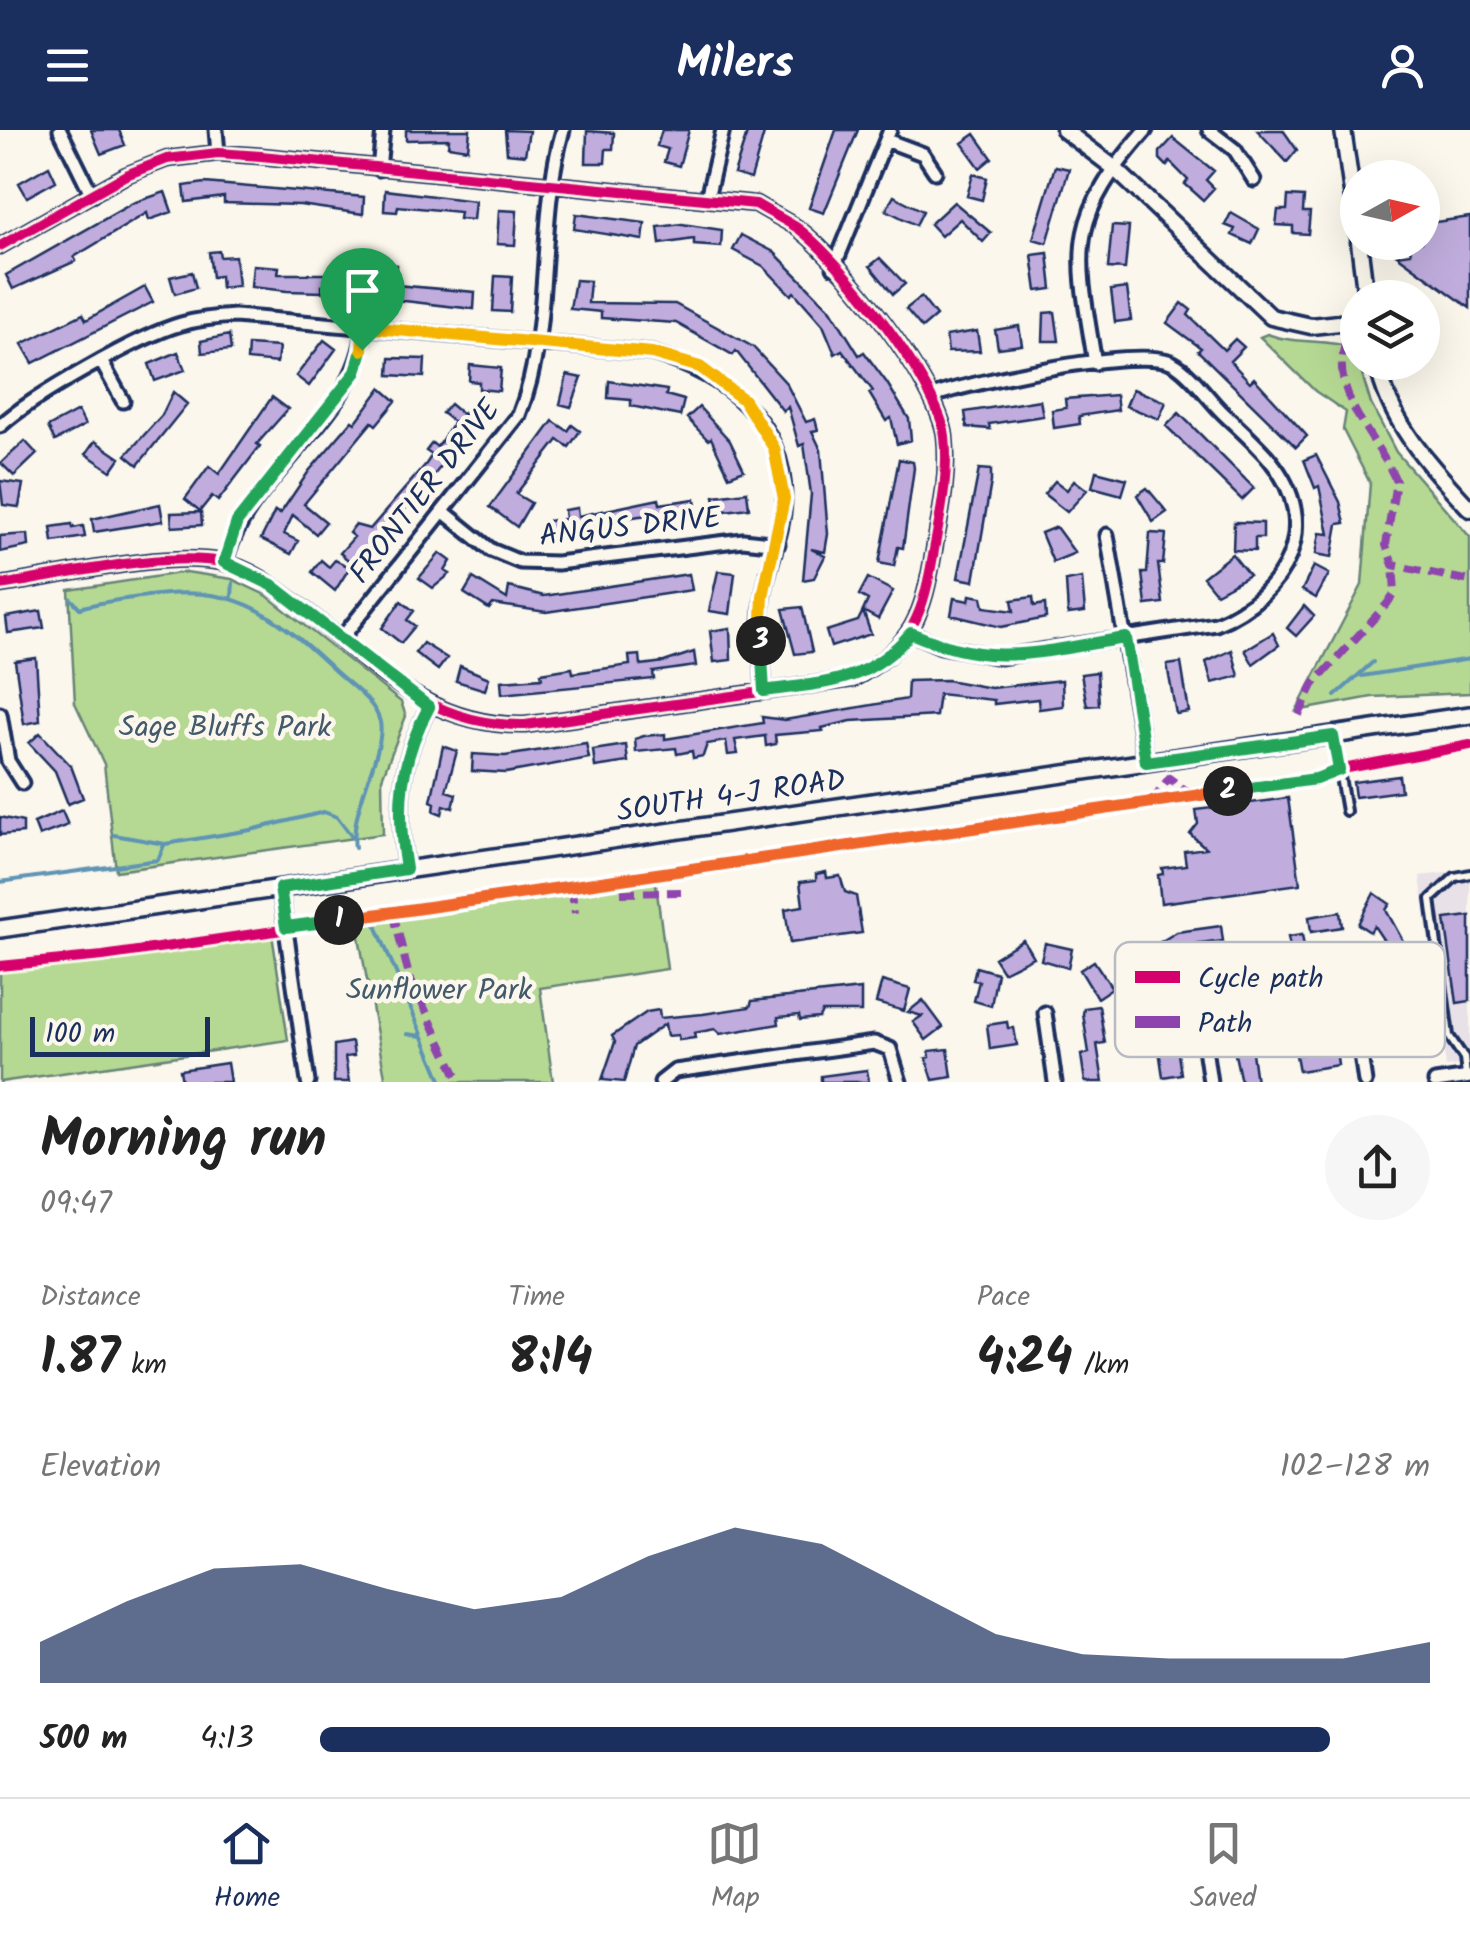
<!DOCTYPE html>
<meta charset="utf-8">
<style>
body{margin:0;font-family:Kalam,sans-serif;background:#f6f6f6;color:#222;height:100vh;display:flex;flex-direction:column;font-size:38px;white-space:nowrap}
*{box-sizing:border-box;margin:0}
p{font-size:32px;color:#767676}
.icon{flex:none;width:55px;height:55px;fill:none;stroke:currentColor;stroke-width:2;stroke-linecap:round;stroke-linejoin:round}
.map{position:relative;height:952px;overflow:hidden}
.sheet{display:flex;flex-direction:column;background:#fff;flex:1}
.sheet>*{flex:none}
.needle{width:65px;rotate:82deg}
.fabs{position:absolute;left:1340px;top:30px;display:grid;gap:20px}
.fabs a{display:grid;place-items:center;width:100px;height:100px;border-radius:50%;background:#fff;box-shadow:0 10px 40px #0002;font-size:50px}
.scale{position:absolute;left:30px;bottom:25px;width:180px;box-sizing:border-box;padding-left:10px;border:5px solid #1b2f5e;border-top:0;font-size:28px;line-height:35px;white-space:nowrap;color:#1b2f5e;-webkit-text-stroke:8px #fbf7ec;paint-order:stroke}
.pin{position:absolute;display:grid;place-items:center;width:85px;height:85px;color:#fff;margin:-102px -42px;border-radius:50% 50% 50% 0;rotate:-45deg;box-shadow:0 0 10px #0007}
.pin .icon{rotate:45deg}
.km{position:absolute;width:50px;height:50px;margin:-25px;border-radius:50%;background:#222;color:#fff;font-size:28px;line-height:50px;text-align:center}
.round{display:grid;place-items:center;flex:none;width:105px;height:105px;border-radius:52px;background:#f6f6f6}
.overview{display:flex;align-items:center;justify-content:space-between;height:170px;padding:0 40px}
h1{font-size:55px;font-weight:700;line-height:75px}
.metrics{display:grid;grid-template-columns:repeat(3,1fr);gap:15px;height:170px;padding:10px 40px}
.metrics div{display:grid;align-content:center}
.metrics b{font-size:50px;font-weight:700}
.metrics small{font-size:28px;font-weight:400}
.metrics p{font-size:28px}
.chart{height:280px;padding:20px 40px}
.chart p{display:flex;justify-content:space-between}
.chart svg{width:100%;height:180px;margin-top:10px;fill:#1b2f5e;opacity:.7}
ul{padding:0 40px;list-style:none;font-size:32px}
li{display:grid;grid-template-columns:160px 120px 1fr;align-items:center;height:75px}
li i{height:25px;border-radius:12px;background:#1b2f5e}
header{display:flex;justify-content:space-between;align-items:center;height:130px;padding:0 40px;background:#1b2f5e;color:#fff;font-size:45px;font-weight:700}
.menu{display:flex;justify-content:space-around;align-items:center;height:140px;border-top:2px solid #e0e0e0;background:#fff;font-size:28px;color:#767676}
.menu a{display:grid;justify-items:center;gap:5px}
.menu .selected{color:#1b2f5e}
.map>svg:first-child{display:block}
.built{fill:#e9e1e8}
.green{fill:#b5d993;stroke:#688478;stroke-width:2.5}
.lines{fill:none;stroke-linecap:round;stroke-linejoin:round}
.stream{stroke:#5f94b4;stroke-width:4}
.building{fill:#c0addd;stroke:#1b2f5e;stroke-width:2.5}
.service-casing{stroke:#1b2f5e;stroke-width:14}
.minor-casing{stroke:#1b2f5e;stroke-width:19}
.tertiary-casing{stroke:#1b2f5e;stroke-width:21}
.secondary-casing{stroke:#1b2f5e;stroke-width:22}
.service{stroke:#fbf7ec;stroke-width:6}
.minor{stroke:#fbf7ec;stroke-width:11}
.tertiary{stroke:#fbf7ec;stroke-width:14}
.secondary{stroke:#fbf7ec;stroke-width:15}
.quiet{stroke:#8e44ad;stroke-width:8;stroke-dasharray:15 8;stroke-linecap:butt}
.cycleway-casing{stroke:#fbf7ec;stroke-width:16}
.cycleway{stroke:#d6006c;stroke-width:10}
.split-1-casing{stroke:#fff;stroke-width:20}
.split-2-casing{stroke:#fff;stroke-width:20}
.split-3-casing{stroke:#fff;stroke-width:20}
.split-4-casing{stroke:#fff;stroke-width:20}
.split-1{stroke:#22a559;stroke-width:12}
.split-2{stroke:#f0652b;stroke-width:12}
.split-3{stroke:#22a559;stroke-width:12}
.split-4{stroke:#f5b400;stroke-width:12}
.labels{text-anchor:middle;stroke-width:9;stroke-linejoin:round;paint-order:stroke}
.street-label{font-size:30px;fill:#1b2f5e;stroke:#fbf7ec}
.park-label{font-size:30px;fill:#425a6b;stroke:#fbf7ec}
.key{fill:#fbf7ec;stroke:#b8bbc1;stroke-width:2.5}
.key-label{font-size:28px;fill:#1b2f5e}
</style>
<header><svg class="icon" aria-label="menu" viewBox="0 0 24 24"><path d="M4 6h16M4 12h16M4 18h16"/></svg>Milers<svg class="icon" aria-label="person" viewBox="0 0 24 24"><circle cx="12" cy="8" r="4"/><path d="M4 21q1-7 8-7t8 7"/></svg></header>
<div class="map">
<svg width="1470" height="952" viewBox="0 0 1470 952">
<rect width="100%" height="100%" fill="#fbf7ec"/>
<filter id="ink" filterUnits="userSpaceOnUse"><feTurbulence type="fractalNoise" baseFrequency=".01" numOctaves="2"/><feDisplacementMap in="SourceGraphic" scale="20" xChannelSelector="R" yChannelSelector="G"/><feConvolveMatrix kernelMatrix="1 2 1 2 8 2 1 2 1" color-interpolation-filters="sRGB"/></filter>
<g filter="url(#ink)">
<path class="built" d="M1470,740V933L1446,937L1420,746Z"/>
<path class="green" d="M1267,204C1296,215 1325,208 1354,218L1371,274L1396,322L1470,407V563L1372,567L1296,581L1362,455L1370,353L1343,300L1346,282L1315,261L1260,207Z
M186,442L232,449L266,465L401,572L406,586L382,648L383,704L116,741L104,634L75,573L69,460Z
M655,747L667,839L540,858L553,952H386L356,791Z
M272,804L288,910L0,952V842Z"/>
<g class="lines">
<path class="stream" d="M232,466L233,453
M71,469L80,478C99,472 120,470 140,467C234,453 268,478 335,541C350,555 375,571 380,592C386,622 349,678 355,718
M1362,546L1470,529
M1335,566L1373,532
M114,705L165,714L251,700L324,682L337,687L353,708
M0,752L158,730L164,715
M375,793L442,952
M407,904L422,906"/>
</g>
<path class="building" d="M91,0H119L125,15L101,24Z
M406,0H470L468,19L448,16L449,9L406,10Z
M505,0L529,1L525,25L507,23Z
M662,0H689L679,36L664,32L668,19L657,16Z
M748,0H765L751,49L734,44Z
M836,0H858L824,83L809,78Z
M1257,0H1283L1297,20L1287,32Z
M587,1L614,3L613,19H606L605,33H586Z
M975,4L992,28L980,38L962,13Z
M1173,8L1214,41L1206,50L1214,58L1203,70L1185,54L1188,50L1170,32L1167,36L1160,29V22Z
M49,36L56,51L27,67L19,53Z
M1055,36L1069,39L1047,113L1033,109Z
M973,44L987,48L982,70L967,66Z
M205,53L364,67L363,84L300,75L224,73V67L186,72L184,56Z
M385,60L475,71L473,90L459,89L460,82L398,76L397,82L384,81Z
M165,62L172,82L149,90L147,83L74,127L76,131L13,159L6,145L133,73Z
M894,66L923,81L916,95L886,80Z
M1288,66L1304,67L1303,82H1310L1308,104L1293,103V96L1276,95L1278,80H1287Z
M954,72L991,103L983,112L960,89L941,106L930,94Z
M499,80L517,81L515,115L497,114Z
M1231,83L1259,99L1252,114L1232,105L1235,99L1225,95Z
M576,84L645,93L643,110L574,99Z
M1470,87V178L1397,125L1411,123L1409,112H1422V94Z
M682,94L722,100L721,117L694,115V109L660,114L658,97Z
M1112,96L1129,97L1125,139L1108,138Z
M741,105L774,122L831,180L859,225L864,222L887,253L909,289L911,310L897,314L891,288L886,291L869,263L873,261L842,220L835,224L823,195L794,162L791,165L763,136L733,120Z
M219,121L220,127L235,126L238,156L221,158L220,146L212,147L209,122Z
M1048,123L1052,159L1037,161L1032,125Z
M880,128L905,154L893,164L870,136Z
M380,134L397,135L396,155L475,162L474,179L378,168Z
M253,135L279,137L278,144H361L360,160L322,156V162L287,161L251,157Z
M192,142L196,158L175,164L170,147Z
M495,146L512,147L510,182L493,181Z
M575,150L590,151L588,173L675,174L753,217L786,253L806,292L815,289L818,300L812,301L821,320L828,404L825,422L811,419L825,426L814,448L803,450L811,364L804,314L799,316L788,277L783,281L736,221L733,225L676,193L601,188V182L570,179Z
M145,157L153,172L33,233L22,214L83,184L86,190Z
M1127,158L1131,190L1115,192L1111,160Z
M921,167L936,186L922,198L906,179Z
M1182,173L1191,180L1188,185L1224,220L1235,209L1244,217L1230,231L1250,252L1254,248L1307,306L1296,317L1198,221L1201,218L1167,193Z
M1055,182L1059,211H1043L1044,183Z
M1019,196L1022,215L998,218L995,200Z
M977,201L980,221L948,222L946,206Z
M229,205L231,220L202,223L201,211Z
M324,210L336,219L309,256L296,246Z
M248,215L279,217L277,233L247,230Z
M178,222L185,240L155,251L149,234Z
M390,228L425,229L424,247L389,245Z
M470,235L501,238L499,261L479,259V252L469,251Z
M567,245L582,248L571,277L560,274Z
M609,251L667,260L666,265L684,270L680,286L631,276V270L608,268Z
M381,258L396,271L376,295L372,292L304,374L326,392L316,404L293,385L284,404L298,411L291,424L261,409L275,381L280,384L309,341L352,291L355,293Z
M1133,259L1166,272L1159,289L1126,276Z
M173,262L187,274L138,335L126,325L162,285Z
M1116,265L1118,280L1079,286L1080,294L1054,298L1052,280L1066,278L1065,269Z
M272,267L288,279L257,314L260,316L218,371L212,366L200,381L185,369L209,336L219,344Z
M1040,270L1043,286L989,294L990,299L967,297L965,282Z
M450,274L463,285L470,276L482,286L412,372L353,434L340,423L354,407L349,403L355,395L370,399L426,334L432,325L426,321L432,313L437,317L454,292L442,283Z
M699,277L730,311L744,340L729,346L711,308L708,310L687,288Z
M78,281L85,295L55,311L48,297Z
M1179,283L1254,358L1242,370L1166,296Z
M553,291L568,301L572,295L580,301L569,317L558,310L516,364L531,373L517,397L490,377Z
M25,311L37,324L14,346L1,333Z
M95,311L120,328L111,341L86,324Z
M1316,325L1340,372L1345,393L1338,394L1332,427L1316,424L1320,403L1329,404L1319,356L1315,358L1304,330Z
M899,329L913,332L914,338L903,418L898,417L894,436L879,433Z
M979,339L991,340V352L974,451L958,448Z
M1096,341L1127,349L1122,365L1092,357Z
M1074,350L1087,360L1067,382L1044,364L1055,351L1067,360Z
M0,351L23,354L19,377L3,375Z
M1147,358L1167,382L1153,392L1137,365Z
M747,362L749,378L717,382L714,366Z
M659,369L660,374L695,369L697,387L666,391L665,384L640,386L619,389L620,397L548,406L546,391L565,389L564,380L577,378L578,386Z
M160,374L163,391L94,402L92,389Z
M201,382L202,395L172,397L171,383Z
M1234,392L1263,393V408H1255V421L1233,420Z
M72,394L73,398L83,396L85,407L53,412L51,397Z
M1056,397L1075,423L1053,432L1041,403Z
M1150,403L1166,404L1163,434H1158L1163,473L1146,475L1142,443H1147Z
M28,404L29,416L0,422V406Z
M440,423L451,431L445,441L450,444L433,458L419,448Z
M1232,424L1249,445L1216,463L1203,447Z
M321,430L329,437L335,430L350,437L335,461L312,442Z
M1314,436L1329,444L1316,468L1302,460Z
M718,441L735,443L730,484L709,481Z
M689,444L692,460L546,482L493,474L489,479L464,463L473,448L507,469L509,457L544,466Z
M868,448L893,461L878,489L863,481L868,470L859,465Z
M1082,448L1085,482L1068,484L1066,451Z
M970,465L982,467L984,477L1014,481L1012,470L1033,467L1034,476L1045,474L1046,488L1001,497L951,485L954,468L969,471Z
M401,471L414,481L407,490L415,496L401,513L382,498Z
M1304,476L1314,486L1296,506L1287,498Z
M802,477L812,522L795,524L783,479Z
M41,481L44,498L8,503L6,487Z
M863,481L871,504L831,517L826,501L858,491Z
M730,498L731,530L714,532L710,501Z
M1273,503L1279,515L1253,534L1245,520Z
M423,513L447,528L438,540L415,523Z
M1232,520L1239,546L1212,553L1206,532Z
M694,522L696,536L653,542L654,549L502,564L501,551L542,548L541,543L572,538L573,543L630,535L629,526L640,525L641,535L664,532Z
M36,528L40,591L24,594L15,531Z
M1181,533L1189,582L1176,584L1167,535Z
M460,536L489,548L485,560L456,551Z
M1097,542L1099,575L1087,576L1081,544Z
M947,550L991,558L1062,550L1063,576L1039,579L1038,569L994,574V570L939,564L936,586L851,591L822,598L823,601L775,605L776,614L766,616L765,606L735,610L738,624L728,625L726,611L707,614L703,626L693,628L692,621L677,624L676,618L636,622L635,609L644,606L665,604V609L763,593L762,587L785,590L907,569L908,551Z
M40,603L71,636L83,668L68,674L55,641L29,613Z
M586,613L589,628L506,643L472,641L473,624L505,626Z
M626,615L628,632L595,637L593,620Z
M443,616L457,621L446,661L456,664L453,678L444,675L442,684L434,681L435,673L431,671Z
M1399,646L1401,661L1355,667L1353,652Z
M1288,668L1300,754L1161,773L1158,745L1163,744L1162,738L1186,735L1184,721L1206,718L1190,704L1198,694L1196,680Z
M62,681L68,695L39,706L34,693Z
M0,687L23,692V703L0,705Z
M826,742L827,748L840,746L845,762L856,766L862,803L790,813L785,779L803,776L800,752L816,750V744Z
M1374,763L1390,774L1386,780L1408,820L1395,827L1374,796L1370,802L1358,794Z
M1340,782L1342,797L1311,802L1309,787Z
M1470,786V871L1457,873L1445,789Z
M1221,796L1223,811L1184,816L1187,822L1172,831L1157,814L1177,802Z
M1302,805L1316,885L1301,887L1300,879L1292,880L1288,854L1296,853V848L1288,807Z
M1023,810L1033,827L1003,842L994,828Z
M1045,813L1072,819L1068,838L1041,830Z
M1094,831L1112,858L1097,868L1080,840Z
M976,837L997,843L991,876L974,871L979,851L973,850Z
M882,851L910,859L904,881L876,873Z
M861,859V882H822L819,888L800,890L799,885L778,887L779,894L720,904L715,899L694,903L695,908L679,910L678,905L667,906L665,894L634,916L624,952L602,950L615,912L612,906L647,882L659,880L660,888L703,884L750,877L752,871Z
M923,870L943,897L926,910L913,892L922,886L908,882Z
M1099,876L1105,913L1097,914L1103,952H1085L1081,925L1089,923L1083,884L1084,878Z
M1007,892L1008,898H1014L1017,915L990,919L987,895Z
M1249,900L1256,952H1241L1233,915V902Z
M1429,906L1432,921L1393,927L1391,912Z
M1176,910L1181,944L1163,947L1158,913Z
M352,912L354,926L345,927L349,952H334V915Z
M948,919L952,947L933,950L926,928L930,927L929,921Z
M1336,919L1338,935L1299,941L1296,925Z
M227,933L230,952H182L180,940Z
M867,940L869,952H821V946Z"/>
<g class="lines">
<g class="service-casing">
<path id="service" d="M1333,607L1346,681
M1466,946L1464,928L1449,906L1431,769L1455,747L1470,744"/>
</g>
<g class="minor-casing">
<path id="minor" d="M60,0L92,65
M216,0L218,23
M1209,0L1235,20L1254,50
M886,10L923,24L935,42
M379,39L383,0
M707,68L723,0
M0,116L126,45L167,29L218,23L261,26L756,74C769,82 783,89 796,97C839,127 939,255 945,306C949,345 941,382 934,420C923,485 914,515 853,549L525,595C427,597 374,534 301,477C277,459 252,438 221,432C161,421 63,446 0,455
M834,137L890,0
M102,233L123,271
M1095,233C1076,119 1066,91 1146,0
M0,296C33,266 139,206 181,194C199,189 217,187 235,186L652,223C722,244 786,289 784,371C783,405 767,436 763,469C759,500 762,530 764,561
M444,382L491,420L520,432L557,433L743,410L778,414
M1107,405L1146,633
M225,432C248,343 359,287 364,197
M911,503L941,516L1000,527L1216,494C1286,465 1324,396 1270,330C1256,313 1237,297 1221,281C1207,267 1190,242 1173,233C1140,215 971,252 933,266
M341,509L519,285C554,198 536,92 563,0
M0,584L8,631L22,653
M406,739C396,679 399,631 429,577
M280,758L308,952
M1349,842L1365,952
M1197,863L1210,952
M1045,883L1055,952
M661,952L675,941L874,913L890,919L900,952
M1435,952L1470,947"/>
</g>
<g class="tertiary-casing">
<path id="tertiary" d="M1064,0L1113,37L1271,187L1311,196L1358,191
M1343,0L1358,104
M1359,112L1366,168
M1377,232C1389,293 1429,335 1470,379"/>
</g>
<g class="secondary-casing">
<path id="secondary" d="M0,799L1470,585"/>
</g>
<use href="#service" class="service"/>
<use href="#minor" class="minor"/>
<use href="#tertiary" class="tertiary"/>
<use href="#secondary" class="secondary"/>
<path class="quiet" d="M1346,212C1327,263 1378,308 1396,351L1386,415L1393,435L1470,451
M1299,585L1313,555L1387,474L1395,462L1393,435
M1151,673L1169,648L1194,666
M571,757L575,783
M621,763L681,762
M393,782L409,846L460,952"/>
<g class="cycleway-casing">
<path id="cycleway" d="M0,116L126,45L167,29L218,23L261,26L756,74C769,82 783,89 796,97C839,127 939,255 945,306C949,345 941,382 934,420C923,485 914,515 853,549L525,595C427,597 374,534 301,477C277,459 252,438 221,432C161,421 63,446 0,455
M0,836L103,826L1317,649L1332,641L1470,615"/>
</g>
<use href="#cycleway" class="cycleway"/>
</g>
</g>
<g class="lines" filter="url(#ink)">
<g class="split-1-casing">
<path id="split-1" d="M339,790L286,797L280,758L406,739C396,679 399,631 429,577L272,455L224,432L237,392L356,242L362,220"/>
</g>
<g class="split-2-casing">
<path id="split-2" d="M339,790L1228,661"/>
</g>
<g class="split-3-casing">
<path id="split-3" d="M761,511L764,561C827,552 867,554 911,503C995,540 1039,521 1126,508L1146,632L1333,606L1339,640L1316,649L1228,661"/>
</g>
<g class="split-4-casing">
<path id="split-4" d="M362,220L364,197L652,223L700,237L744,270L774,318L784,369L763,466L761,511"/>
</g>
<use href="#split-1" class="split-1"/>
<use href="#split-2" class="split-2"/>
<use href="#split-3" class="split-3"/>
<use href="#split-4" class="split-4"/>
</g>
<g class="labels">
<g class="street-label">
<text transform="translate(424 361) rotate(-52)" y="10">FRONTIER DRIVE</text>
<text transform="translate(630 396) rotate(-6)" y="10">ANGUS DRIVE</text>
<text transform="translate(731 665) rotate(-8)" y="10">SOUTH 4-J ROAD</text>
</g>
<g class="park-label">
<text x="225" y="606">Sage Bluffs Park</text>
<text x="439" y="869">Sunflower Park</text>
</g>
</g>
<rect x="1115" y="812" width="330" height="115" rx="15" class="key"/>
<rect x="1135" y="841" width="45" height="12" fill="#d6006c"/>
<rect x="1135" y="886" width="45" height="12" fill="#8e44ad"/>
<g class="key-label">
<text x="1198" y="857">Cycle path</text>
<text x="1198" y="902">Path</text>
</g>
</svg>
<div class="fabs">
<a><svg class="needle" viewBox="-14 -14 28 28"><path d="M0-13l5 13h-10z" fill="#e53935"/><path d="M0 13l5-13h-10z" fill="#767676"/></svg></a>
<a><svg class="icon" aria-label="layers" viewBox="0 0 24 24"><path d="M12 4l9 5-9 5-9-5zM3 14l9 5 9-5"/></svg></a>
</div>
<div class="scale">100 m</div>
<div class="pin" style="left:362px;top:220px;background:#1e9e55"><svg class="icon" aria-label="arrive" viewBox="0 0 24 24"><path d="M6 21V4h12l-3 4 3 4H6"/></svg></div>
<b class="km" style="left:339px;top:790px">1</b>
<b class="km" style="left:1228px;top:661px">2</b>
<b class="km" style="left:761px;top:511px">3</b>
</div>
<section class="sheet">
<div class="overview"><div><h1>Morning run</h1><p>09:47</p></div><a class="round"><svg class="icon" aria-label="share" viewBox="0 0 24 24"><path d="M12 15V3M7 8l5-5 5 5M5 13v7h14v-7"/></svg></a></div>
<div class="metrics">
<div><p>Distance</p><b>1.87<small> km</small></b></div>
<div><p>Time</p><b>8:14</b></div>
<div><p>Pace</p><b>4:24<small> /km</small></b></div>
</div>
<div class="chart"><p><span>Elevation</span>102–128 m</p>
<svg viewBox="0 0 160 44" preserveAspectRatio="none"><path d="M0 44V34L10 24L20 16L30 15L40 21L50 26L60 23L70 13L80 6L90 10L100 21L110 32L120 37L130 38L140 38L150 38L160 34V44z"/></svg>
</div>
<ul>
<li><b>500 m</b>4:13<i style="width:91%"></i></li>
</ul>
</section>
<nav class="menu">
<a class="selected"><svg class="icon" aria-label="home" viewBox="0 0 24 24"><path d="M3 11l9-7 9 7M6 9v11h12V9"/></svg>Home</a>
<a><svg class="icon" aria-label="map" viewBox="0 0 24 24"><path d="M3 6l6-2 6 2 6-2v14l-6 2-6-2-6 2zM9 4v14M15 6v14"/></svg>Map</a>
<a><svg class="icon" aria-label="saved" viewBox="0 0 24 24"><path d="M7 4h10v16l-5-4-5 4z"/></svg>Saved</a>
</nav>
